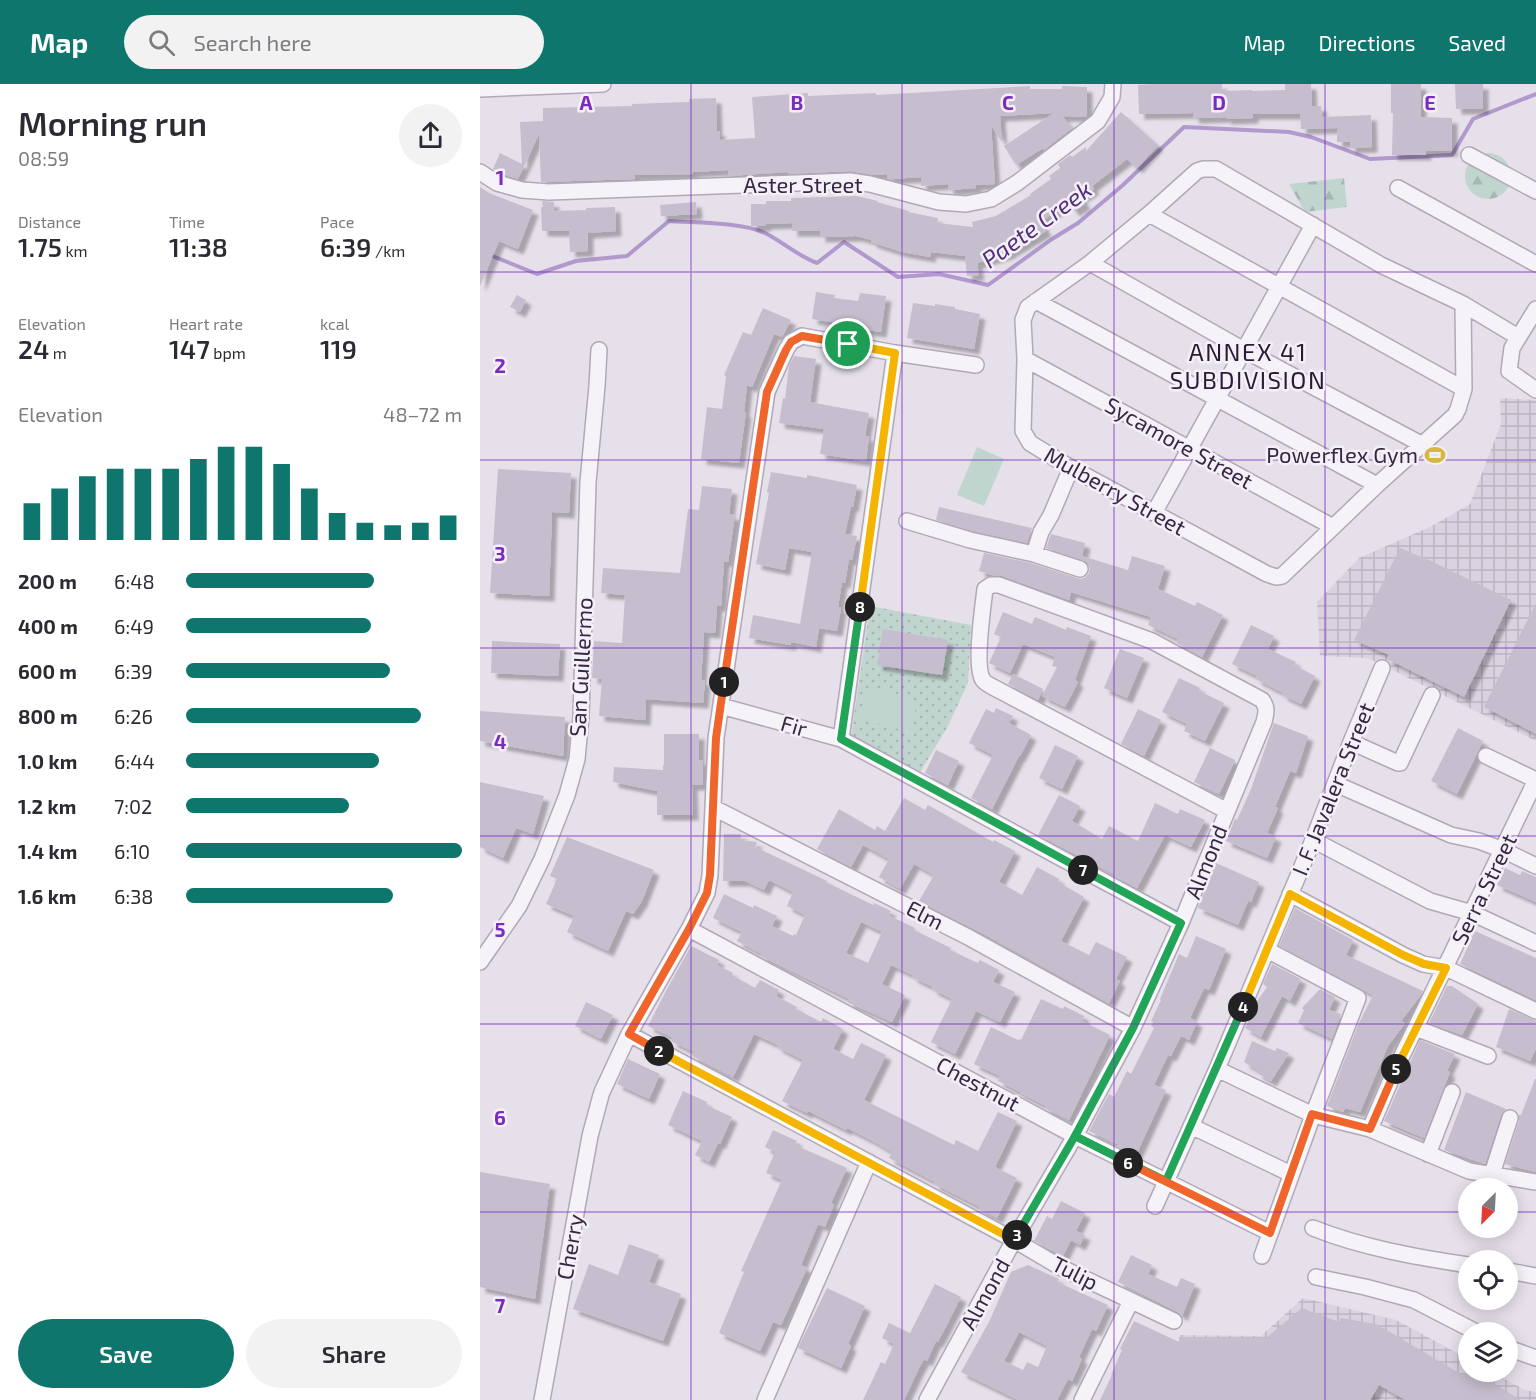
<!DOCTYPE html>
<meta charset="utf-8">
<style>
body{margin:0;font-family:"Exo 2",sans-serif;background:#f2f2f3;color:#2b2b33;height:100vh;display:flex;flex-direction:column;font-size:22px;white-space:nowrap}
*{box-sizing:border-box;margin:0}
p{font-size:20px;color:#7c7c81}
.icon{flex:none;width:33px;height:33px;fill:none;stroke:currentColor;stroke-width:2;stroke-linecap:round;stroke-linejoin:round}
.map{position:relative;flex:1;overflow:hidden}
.drawer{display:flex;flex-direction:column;background:#fff;width:480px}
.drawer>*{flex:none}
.needle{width:39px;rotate:204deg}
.fabs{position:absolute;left:978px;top:1094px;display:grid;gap:12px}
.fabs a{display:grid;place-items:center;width:60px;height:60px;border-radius:50%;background:#fff;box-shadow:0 3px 15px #0003;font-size:30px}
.pin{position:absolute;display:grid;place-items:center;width:51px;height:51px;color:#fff;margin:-26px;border:3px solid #fff;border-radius:50%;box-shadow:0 2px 6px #0007}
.km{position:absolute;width:30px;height:30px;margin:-15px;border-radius:50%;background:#222;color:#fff;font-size:16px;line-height:30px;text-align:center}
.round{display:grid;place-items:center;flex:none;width:63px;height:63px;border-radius:32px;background:#f2f2f3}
.headline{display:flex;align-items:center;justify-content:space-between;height:102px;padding:0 18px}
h1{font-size:33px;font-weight:600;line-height:45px}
.metrics{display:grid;grid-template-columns:repeat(3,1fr);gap:9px;height:102px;padding:6px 18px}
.metrics div{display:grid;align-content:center}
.metrics b{font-size:26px;font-weight:600}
.metrics small{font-size:16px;font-weight:400}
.metrics p{font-size:16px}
.chart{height:168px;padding:12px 18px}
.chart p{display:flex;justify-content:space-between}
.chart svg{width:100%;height:108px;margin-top:6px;stroke:#0f766e;stroke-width:6}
.primary-button{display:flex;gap:12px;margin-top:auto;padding:12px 18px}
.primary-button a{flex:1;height:69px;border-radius:36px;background:#0f766e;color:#fff;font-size:24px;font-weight:600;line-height:69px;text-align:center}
.primary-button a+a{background:#f2f2f3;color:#2b2b33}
ul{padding:0 18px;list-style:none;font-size:20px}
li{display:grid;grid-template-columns:96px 72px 1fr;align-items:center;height:45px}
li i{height:15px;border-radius:8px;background:#0f766e}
header{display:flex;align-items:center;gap:36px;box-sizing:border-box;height:84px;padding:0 30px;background:#0f766e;color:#fff}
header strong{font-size:28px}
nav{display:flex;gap:33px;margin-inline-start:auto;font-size:21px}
.search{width:420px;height:54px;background:#f2f2f3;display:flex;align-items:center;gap:15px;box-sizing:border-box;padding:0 21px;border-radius:33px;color:#7c7c81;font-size:22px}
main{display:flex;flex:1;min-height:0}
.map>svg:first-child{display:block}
.industrial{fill:url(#industrial-grid)}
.forest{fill:url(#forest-firs)}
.park{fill:url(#park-dots)}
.garden{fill:#c1d5cf}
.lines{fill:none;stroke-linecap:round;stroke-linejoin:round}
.stream{stroke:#b199cd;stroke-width:4}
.building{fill:#c6bdce;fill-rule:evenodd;filter:url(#shadow)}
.minor-casing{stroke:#b2a8b8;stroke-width:18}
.minor{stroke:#f6f3f8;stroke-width:15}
.split-1-casing{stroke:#fff;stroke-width:12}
.split-2-casing{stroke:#fff;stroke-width:12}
.split-3-casing{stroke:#fff;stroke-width:12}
.split-4-casing{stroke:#fff;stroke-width:12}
.split-5-casing{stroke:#fff;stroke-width:12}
.split-6-casing{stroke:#fff;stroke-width:12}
.split-7-casing{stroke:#fff;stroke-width:12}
.split-8-casing{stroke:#fff;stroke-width:12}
.split-9-casing{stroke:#fff;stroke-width:12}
.split-1{stroke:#f0652b;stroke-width:8}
.split-2{stroke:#f0652b;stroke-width:8}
.split-3{stroke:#f5b400;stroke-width:8}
.split-4{stroke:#22a559;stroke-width:8}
.split-5{stroke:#f5b400;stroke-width:8}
.split-6{stroke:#f0652b;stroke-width:8}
.split-7{stroke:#22a559;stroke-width:8}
.split-8{stroke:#22a559;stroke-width:8}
.split-9{stroke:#f5b400;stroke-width:8}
.grid{fill:none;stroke:#7b2cbf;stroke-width:1.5;stroke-opacity:0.55}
.labels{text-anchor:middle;stroke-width:5;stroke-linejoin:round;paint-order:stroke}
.street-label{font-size:22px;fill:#372743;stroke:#f4f0f8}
.poi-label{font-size:22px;fill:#372743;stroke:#f4f0f8;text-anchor:end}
.water-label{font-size:24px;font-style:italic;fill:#542e7a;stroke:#f4f0f8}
.neighbourhood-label{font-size:24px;letter-spacing:1.5px;fill:#2a1a34;stroke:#f4f0f8}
.grid-label{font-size:20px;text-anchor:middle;font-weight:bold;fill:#7b2cbf;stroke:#f4f0f8;stroke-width:5;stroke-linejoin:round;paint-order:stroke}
</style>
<header>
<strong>Map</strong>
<div class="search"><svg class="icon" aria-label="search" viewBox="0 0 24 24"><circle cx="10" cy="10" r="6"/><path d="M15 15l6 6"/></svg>Search here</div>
<nav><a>Map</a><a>Directions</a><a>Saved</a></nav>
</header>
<main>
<section class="drawer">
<div class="headline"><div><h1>Morning run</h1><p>08:59</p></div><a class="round"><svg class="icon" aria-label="share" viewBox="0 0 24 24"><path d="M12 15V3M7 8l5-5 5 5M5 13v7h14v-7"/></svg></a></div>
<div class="metrics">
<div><p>Distance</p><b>1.75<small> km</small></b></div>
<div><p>Time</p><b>11:38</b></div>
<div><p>Pace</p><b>6:39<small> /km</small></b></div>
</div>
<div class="metrics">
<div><p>Elevation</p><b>24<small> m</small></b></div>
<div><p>Heart rate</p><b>147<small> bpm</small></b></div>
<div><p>kcal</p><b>119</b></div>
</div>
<div class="chart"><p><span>Elevation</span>48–72 m</p>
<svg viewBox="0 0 160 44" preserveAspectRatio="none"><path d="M5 44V29M15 44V23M25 44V18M35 44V15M45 44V15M55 44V15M65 44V11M75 44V6M85 44V6M95 44V13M105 44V23M115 44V33M125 44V37M135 44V38M145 44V37M155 44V34"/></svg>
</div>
<ul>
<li><b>200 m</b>6:48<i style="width:68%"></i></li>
<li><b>400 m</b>6:49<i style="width:67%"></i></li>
<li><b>600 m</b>6:39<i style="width:74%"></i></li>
<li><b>800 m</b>6:26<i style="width:85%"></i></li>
<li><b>1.0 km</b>6:44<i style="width:70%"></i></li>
<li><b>1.2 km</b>7:02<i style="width:59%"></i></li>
<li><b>1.4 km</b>6:10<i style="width:100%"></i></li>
<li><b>1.6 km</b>6:38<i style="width:75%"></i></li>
</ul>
<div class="primary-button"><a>Save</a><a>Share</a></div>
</section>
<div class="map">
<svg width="1056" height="1316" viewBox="0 0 1056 1316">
<defs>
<pattern id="industrial-grid" width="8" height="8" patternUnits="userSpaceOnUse" patternTransform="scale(1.5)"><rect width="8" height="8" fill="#dad2e0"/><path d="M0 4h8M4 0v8" fill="none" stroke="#bcb4c1"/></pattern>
<pattern id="forest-firs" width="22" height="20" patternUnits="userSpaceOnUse" patternTransform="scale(1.5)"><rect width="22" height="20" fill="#c1d5cf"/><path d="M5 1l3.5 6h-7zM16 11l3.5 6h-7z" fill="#a6b7b3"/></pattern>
<pattern id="park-dots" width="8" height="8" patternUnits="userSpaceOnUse" patternTransform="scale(1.5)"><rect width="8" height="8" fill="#c1d5cf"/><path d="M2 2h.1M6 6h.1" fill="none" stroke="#a6b7b3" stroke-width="1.8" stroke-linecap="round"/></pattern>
<filter id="shadow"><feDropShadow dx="5.5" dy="5.5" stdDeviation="1.5" flood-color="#0004"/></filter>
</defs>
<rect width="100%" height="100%" fill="#e6e0ea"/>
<path class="industrial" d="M1020,314L1056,316V657L888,574L840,572L837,518L879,474L952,442L990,420L1021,340Z
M823,1214L916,1236L988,1275V1287H1010L1045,1306L1056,1308V1316H682L700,1251L781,1252Z"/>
<path class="forest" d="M985 92a23 23 0 1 1 46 0a23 23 0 1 1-46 0Z
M864,94L867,123L825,128L809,100Z"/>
<path class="park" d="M390,522L491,541L488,599L467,644L439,690L371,652Z"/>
<path class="garden" d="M497,363L524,375L504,422L477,411Z
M388,603L438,617L429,648L379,634Z"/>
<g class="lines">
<path class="stream" d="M0,167L57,190L96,177L147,172L189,137C216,139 262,138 285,149C303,158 318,172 337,179L364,158L418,193L459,190L508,201L572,155L598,139L643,101L704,43L809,48L831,53L890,75L972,71L993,35L1056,10"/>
</g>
<path class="building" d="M676,0H742V7L772,6V7L805,6V0H831L832,22H841L842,33L891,31L892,63L870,64V58H857V44L821,45L820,30H773V34L746,35V33L714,34L713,29L659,30L658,1Z
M911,0H941V33L972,34V67H946V71H912L913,29H911Z
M975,0H1003V25H976Z
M550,2V5H582V2L607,3V33L582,32L592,44L564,66L563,64L536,81L524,62L574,29L520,32L522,58L511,41L515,100L496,101V104L468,106V100L441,102V93L411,95H408L407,90L393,91L370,87L308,90V88L249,92L248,86L213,88V90L155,91V95L61,98L59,50L38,95L28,92L13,85L20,69L42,80L40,38L63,37V24L152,22V20L209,18V15L236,14L237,47H240V56L275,54L272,13L328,9V12L396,9V11Z
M641,28L678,61L657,84L647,75L612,102L614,105L601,114L605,120L594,127L588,118L561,138L566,147L530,168V169L497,179L499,191L487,192L485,172L451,168L450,173L422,168L391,158L392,156L376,152L340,153V147H312V139L285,140L286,142H271V120H286V117H311V114L377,112L398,117L397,118L429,127L428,128L458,134L457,139L493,143L492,138L516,132L551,111L550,110L571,95L569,92L580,84L578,80L590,71L592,73L606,63V67Z
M0,103L9,109L53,126L38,165L19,157L0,202Z
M62,117L74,118V127L106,126V124L135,123L136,147L108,149V167L90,168L89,147H62L61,123H63Z
M216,118L217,130L181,132L180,121Z
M336,208L355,211L354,214L378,217L380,209L406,212L401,248L358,242L359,239L332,235Z
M37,211L46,216L40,228L30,223Z
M433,219L455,222V220L475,223V225L500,230L494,265L427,254Z
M283,224L311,236L302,253L294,250L272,303L267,301L264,328H266L259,379L221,375L227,323L242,325L246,292L244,291L263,248L271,251Z
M314,272L336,275L330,318L389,329L385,352H389L386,377L340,370L344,345L299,339L303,314L305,315L309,282Z
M18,385L91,389L89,429L72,428L69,512L10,509Z
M291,388L327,394V391L377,401L373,423L371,422L365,450L377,452L372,476L369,475L365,499L362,498L358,523L361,524L357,547L339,544L336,563L311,558V561L269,554L273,531L320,540L332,468L309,464L305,486L276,480L289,409L287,408Z
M222,402L252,405L249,430L255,431L248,478L244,477L241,522H237L235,549L224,548L221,596L225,597L223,619L166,615L165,636L119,632L122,595L112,594L114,557L142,559L145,511L121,509L123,484L200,489L208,425L219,426Z
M459,423L552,444L547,459L492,447L456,436Z
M571,450L605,459L602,472L648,486L652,472L685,482L678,505L715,522L717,518L743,531L722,573L697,559L698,555L668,541L671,533L591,508L589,516L522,492L512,491L499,487L504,469L551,479L597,494L601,495L606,493L609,489L610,484L607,478L566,464Z
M920,464L951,477L1031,516L984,613L907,575L909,571L874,556Z
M1056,519V650L1004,623Z
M523,528L552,540L555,533L586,546L587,543L611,552L595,596L598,598L585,623L562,612L577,583L572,582L575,573L543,560L530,589L509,579L521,553L514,550Z
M771,541L794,552L788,565L816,578L814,581L835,592L821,620L802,611L803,609L776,595L777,592L752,580Z
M403,545L468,556L462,591L397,581Z
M12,557L80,560L78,592L11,589Z
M640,565L664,574L647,614L624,604Z
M533,590L563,605L558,616L528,600Z
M699,594L720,604L719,607L744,619L725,657L704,647L707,640L682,628Z
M516,624L533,632L529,639L551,651L540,672H539L512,725L491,714L513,671L489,659L506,625L514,629Z
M658,625L681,636L664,672L641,660Z
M0,627L85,633L83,672L0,657Z
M794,639L828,652L816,689L810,687L795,723L798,724L787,749L796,753L787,774L746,757L755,735L757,736L771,705Z
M978,644L1003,657L977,710L951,697Z
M184,650H219V676H223V701H212L213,731H177V707L133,698L134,683L183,686V681H184Z
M575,661L598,672L582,705L559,694Z
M730,664L755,676L739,710L714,698Z
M456,666L479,677L468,701L445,689Z
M0,698L64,712L53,750L36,744L23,774L0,763Z
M579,711L600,722L592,737L622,755L629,742L658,757L675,719L698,730L700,725L725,736L711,763L685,751L657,804L635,792L636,791L558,751Z
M424,714L445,726L448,721L513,758L514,756L535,767L519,798L542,811L557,783L579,795L578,798L604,813L581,857L609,871L616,858L647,873L636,895L640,897L629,919L510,853L439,817L454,791L434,780L420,805L399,793L409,775L383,761L371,783L337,765L359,725L395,746L397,742L405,747Z
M244,750H261V756L277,758L275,763L324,786L347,797L346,798L393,821L394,819L411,827L408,831L435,844L434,846L471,864L470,866L498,879L500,876L519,886L513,898L535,908L520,938L496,927L475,970L451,958L472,915L452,905L453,903L432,893L433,891L411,881L402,900L425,911L412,938L367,918L369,915L299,881L281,872L282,870L257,857L262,848L233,834L244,810L273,824L274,821L297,832L292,842L313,852L314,850L316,851L325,831L307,822L313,808L289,796L284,806L265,797H243ZM381,838L402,848L388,879L366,869Z
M87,753L174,786L162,817L153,830L146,827L128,867L87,848L94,832L66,820L77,795L70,792Z
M736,779L779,798L771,818L768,817L758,841L718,824Z
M1025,784L1040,791L1042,787L1056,793V818L1017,801Z
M815,824L873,856L866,871L943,907L940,912L921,937L925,939L908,962L880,1028L865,1024L863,1028L847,1022L878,941L893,911L799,862Z
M995,847L1056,874V916L980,880Z
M716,852L746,865L729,906L724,904L710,934L717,938L709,956L701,952L691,972L688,971L674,1001L686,1006L656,1071L637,1062V1060L609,1047L629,1010L634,1013L647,987L651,990L674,944L671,942L673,938L671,937L681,916L680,915L699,870L707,874Z
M211,862L239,876L237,881L253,889L252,891L275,904L280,896L299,906L296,912L317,923L316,925L341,938L343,934L363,945L353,965L373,975L381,959L406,971L384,1016L474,1061L476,1056L498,1067L518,1028L537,1037L515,1083L537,1094L517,1134L499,1125L500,1123L454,1100L455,1098L409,1074L412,1068L391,1056L367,1044L366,1046L328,1027L327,1029L302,1017L323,976L297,963L298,961L274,950L253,993L212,972L214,968L191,957L193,954L168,942L187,905Z
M792,880L821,895L810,917L802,912L781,953L765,944L775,924L774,923L775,920L787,903L783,900Z
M967,902H972L998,920L982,951L949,939Z
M840,905L855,913L849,926L861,930L852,955L818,939L824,926L822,924Z
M561,915L583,925L584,922L604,932L602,937L630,951L589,1036L565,1024L566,1022L540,1009V1008L518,997L520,992L494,980L511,943L538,956L539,955L541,956Z
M106,918L133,931L121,955L95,942Z
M1029,925L1056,937V965L1050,977L1016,963Z
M940,956L975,970L967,987L970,988L944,1054L904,1037Z
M772,957L795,967L797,964L809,969L791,997L777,989L779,987L764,978Z
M148,975L180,990L169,1015L137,1000Z
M1055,995H1056V1088L1025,1080L1039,1037V1031H1041Z
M203,1007L227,1018L226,1021L252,1033L240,1060L238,1059L229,1078L215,1071L222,1057L188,1041Z
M986,1008L1026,1025L1021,1031L1005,1080L964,1066Z
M293,1046L317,1057L315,1061L367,1084L351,1119L354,1121L345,1143L338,1140L321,1181L327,1184L301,1241L293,1238L280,1267L239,1249L264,1188L261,1187L302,1096L286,1089L295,1068L285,1063Z
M0,1088L70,1100L55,1215L0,1203Z
M581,1117L605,1129L596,1147L605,1151L600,1161L591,1156L583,1172L554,1157L567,1132L572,1135Z
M149,1160L179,1171L169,1198L201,1210L183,1257L93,1225L109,1180L138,1191Z
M651,1171L672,1181L668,1190L697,1203L701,1194L715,1200L702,1232L698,1228L638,1198Z
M548,1181L579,1195L577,1198L628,1221L616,1247L612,1245L599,1273L602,1275L592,1297L588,1295L577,1316H538L481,1288L509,1238L531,1188ZM539,1248L567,1262L558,1283L547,1278L543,1286L524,1277Z
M455,1200L481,1213L458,1258L456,1257L447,1277L444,1275L439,1284L424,1316H383L401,1278L405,1280L414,1260L402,1254L409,1239L430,1249Z
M347,1204L385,1222L368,1260L371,1262L361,1284L318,1264Z
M822,1224L859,1238L861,1234L896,1240L984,1292L988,1284V1287H993L1041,1316H925L899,1301L890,1316H620L632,1291H631L642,1266L640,1265L654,1237L699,1258L701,1253L786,1254Z"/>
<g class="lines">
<g class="minor-casing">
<path id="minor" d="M0,5L123,0
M989,71L1056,107
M0,88L17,99L42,106L69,108L370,97L390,100L459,118L486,120L511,115L537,99L618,37L632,13L633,0
M918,104L1056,180
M669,130L984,305
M610,179L764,266L941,360
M556,217L897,401
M983,220L984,305L978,325L975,331L897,401L802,492L796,493L787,490L586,381L550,359L543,347L545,275L543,236L548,223L610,179L669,130L717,87L723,85H736L901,181L983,220L1038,253
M1056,225L1032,264L1029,287L1056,306
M545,275L853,443
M674,429L833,141
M427,437L490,456L554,470L600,485
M554,470L561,448L571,431L591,384
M241,622L361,655L701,839
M361,655L415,269
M871,658L918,679H920L952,611
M1006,672L1056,696
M856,700L971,751L999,757L1023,766L1056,782
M234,724L488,853L653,944
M833,756L950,817L992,829L1056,859
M810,810L923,871L943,880L966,884L1056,927
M209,845L595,1052L790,1149
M0,878L39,822L62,775L87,711L97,675L101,632L108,398L117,302L119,266
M936,944L1008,972
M149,950L534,1156L580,1183L694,1237
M737,985L833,1031L890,1045L989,1087L1056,1098
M122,1008L149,950L209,845L227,809L230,791L236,654L287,308L306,266L311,258L322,252L415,269L496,281
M711,1042L811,1090
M890,1045L916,984L1056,696
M948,1070L972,1008
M1012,1090L1030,1034
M675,1122L737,985L787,866L833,756L871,658L902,584
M833,1144C883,1164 936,1173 988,1181
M782,1172L833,1031L878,914L787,866
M1028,1187L1056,1192
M836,1193L885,1203L934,1216L996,1248
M1028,1264L1056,1274
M62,1316L110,1052L121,1011
M285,1316L389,1078
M447,1316L534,1156L595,1052L653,944L701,839L784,638C786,629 788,624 782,616L672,557L519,501H511L505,505C503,522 494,583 503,596C505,599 508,600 511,602L747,727
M602,1316L651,1217"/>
</g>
<use href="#minor" class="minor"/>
</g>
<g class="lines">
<g class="split-1-casing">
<path id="split-1" d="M244,598L287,308L306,266L311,258L322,252L368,260"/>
</g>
<g class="split-2-casing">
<path id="split-2" d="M179,967L149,950L209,845L227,809L230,791L236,654L244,598"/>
</g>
<g class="split-3-casing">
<path id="split-3" d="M179,967L534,1156L537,1151"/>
</g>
<g class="split-4-casing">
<path id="split-4" d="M537,1151L595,1052L686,1097L763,923"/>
</g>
<g class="split-5-casing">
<path id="split-5" d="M763,923L810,810L923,871L944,880L966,884L916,985"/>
</g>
<g class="split-6-casing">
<path id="split-6" d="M648,1079L790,1149L832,1030L890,1045L916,985"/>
</g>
<g class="split-7-casing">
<path id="split-7" d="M603,786L701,839L653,944L595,1052L648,1079"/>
</g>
<g class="split-8-casing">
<path id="split-8" d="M380,523L361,655L603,786"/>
</g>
<g class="split-9-casing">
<path id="split-9" d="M368,260L415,269L380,523"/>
</g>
<use href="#split-1" class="split-1"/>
<use href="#split-2" class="split-2"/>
<use href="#split-3" class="split-3"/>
<use href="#split-4" class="split-4"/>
<use href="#split-5" class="split-5"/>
<use href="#split-6" class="split-6"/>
<use href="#split-7" class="split-7"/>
<use href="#split-8" class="split-8"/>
<use href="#split-9" class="split-9"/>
</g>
<path class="grid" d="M211,0V1316M422,0V1316M634,0V1316M845,0V1316M0,188H1056M0,376H1056M0,564H1056M0,752H1056M0,940H1056M0,1128H988M1028,1128H1056"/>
<defs>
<g id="stadium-bare" transform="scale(1.62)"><path d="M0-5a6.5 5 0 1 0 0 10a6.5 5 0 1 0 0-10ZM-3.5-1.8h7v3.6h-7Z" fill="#d8b83c" stroke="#f4f0f8" stroke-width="2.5" paint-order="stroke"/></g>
</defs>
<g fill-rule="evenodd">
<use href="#stadium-bare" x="955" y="371"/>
</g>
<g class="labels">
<g class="street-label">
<text x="323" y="109">Aster Street</text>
<text transform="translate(699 359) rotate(29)" y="8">Sycamore Street</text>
<text transform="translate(635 407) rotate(29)" y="8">Mulberry Street</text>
<text transform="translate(101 583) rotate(-87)" y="8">San Guillermo</text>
<text transform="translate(314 642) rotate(16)" y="8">Fir</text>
<text transform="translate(853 705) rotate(-68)" y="8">I. F. Javalera Street</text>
<text transform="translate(726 778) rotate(-68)" y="8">Almond</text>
<text transform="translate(1004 805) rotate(-64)" y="8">Serra Street</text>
<text transform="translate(445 831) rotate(27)" y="8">Elm</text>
<text transform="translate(498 1000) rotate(28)" y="8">Chestnut</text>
<text transform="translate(90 1163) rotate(-80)" y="8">Cherry</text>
<text transform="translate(595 1189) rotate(27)" y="8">Tulip</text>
<text transform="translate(505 1210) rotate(-61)" y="8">Almond</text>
</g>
<g class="poi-label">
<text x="938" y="379">Powerflex Gym</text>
</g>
<g class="water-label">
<text transform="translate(557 141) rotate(-36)" y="8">Paete Creek</text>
</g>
<g class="neighbourhood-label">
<text x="768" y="277">ANNEX 41<tspan x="768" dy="28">SUBDIVISION</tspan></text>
</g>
</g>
<g class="grid-label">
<text x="106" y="26">A</text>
<text x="317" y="26">B</text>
<text x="528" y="26">C</text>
<text x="739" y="26">D</text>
<text x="950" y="26">E</text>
<text x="20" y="101">1</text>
<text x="20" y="289">2</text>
<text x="20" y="477">3</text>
<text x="20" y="665">4</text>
<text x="20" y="853">5</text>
<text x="20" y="1041">6</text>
<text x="20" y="1229">7</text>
</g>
</svg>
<div class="fabs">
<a><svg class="needle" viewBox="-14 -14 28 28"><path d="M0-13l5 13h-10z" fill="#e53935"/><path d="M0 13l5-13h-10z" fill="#7c7c81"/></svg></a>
<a><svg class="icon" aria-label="locate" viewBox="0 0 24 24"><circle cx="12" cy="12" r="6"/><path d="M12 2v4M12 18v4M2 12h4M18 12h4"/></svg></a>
<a><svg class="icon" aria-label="layers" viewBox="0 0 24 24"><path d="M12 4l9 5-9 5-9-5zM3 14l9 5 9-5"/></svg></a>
</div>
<div class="pin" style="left:368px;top:260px;background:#1e9e55"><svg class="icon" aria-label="arrive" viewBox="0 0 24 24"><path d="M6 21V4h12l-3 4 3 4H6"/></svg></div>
<b class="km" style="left:244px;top:598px">1</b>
<b class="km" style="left:179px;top:967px">2</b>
<b class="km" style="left:537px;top:1151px">3</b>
<b class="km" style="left:763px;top:923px">4</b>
<b class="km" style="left:916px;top:985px">5</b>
<b class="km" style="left:648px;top:1079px">6</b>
<b class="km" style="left:603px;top:786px">7</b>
<b class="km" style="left:380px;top:523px">8</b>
</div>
</main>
